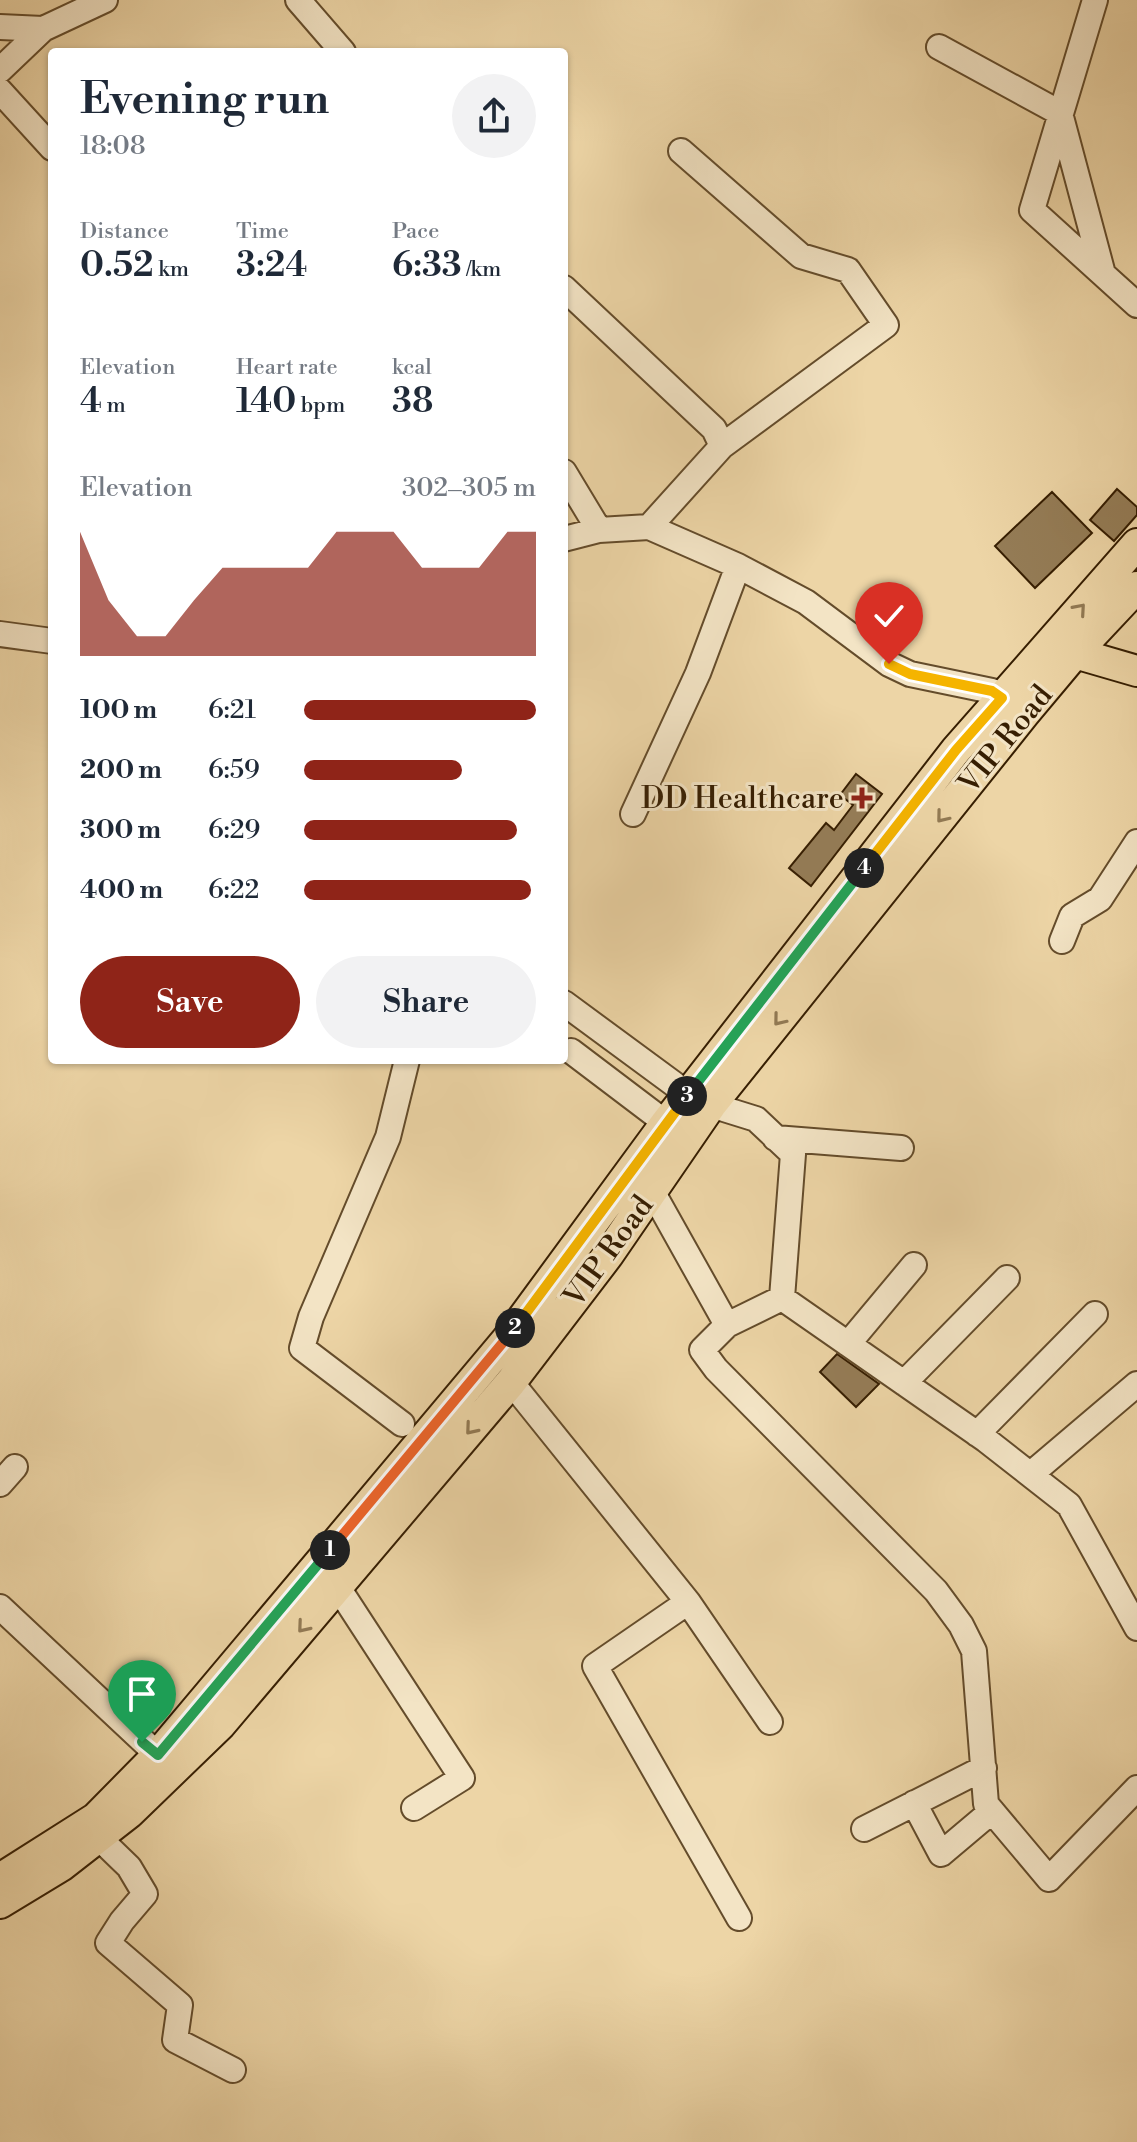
<!DOCTYPE html>
<meta charset="utf-8">
<style>
body{margin:0;font-family:"Libre Bodoni",serif;background:#f2f2f3;color:#1f2937;height:100vh;display:flex;flex-direction:column;font-size:30px;white-space:nowrap}
*{box-sizing:border-box;margin:0}
p{font-size:26px;color:#747a83}
.icon{flex:none;width:44px;height:44px;fill:none;stroke:currentColor;stroke-width:2;stroke-linecap:round;stroke-linejoin:round}
.map{position:relative;flex:1;overflow:hidden}
.sheet{position:absolute;left:48px;top:48px;width:520px;height:1016px;display:flex;flex-direction:column;background:#fff;border-radius:8px;box-shadow:0 2px 6px #0004}
.sheet>*{flex:none}
.pin{position:absolute;display:grid;place-items:center;width:68px;height:68px;color:#fff;margin:-82px -34px;border-radius:50% 50% 50% 0;rotate:-45deg;box-shadow:0 0 8px #0007}
.pin .icon{rotate:45deg}
.km{position:absolute;width:40px;height:40px;margin:-20px;border-radius:50%;background:#222;color:#fff;font-size:22px;line-height:40px;text-align:center}
.round{display:grid;place-items:center;flex:none;width:84px;height:84px;border-radius:42px;background:#f2f2f3}
.head{display:flex;align-items:center;justify-content:space-between;height:136px;padding:0 32px}
h1{font-size:44px;font-weight:600;line-height:60px}
.metrics{display:grid;grid-template-columns:repeat(3,1fr);gap:12px;height:136px;padding:8px 32px}
.metrics div{display:grid;align-content:center}
.metrics b{font-size:34px;font-weight:600}
.metrics small{font-size:22px;font-weight:400}
.metrics p{font-size:22px}
.chart{height:224px;padding:16px 32px}
.chart p{display:flex;justify-content:space-between}
.chart svg{width:100%;height:144px;margin-top:8px;fill:#8f2418;opacity:.7}
.primary-button{display:flex;gap:16px;margin-top:auto;padding:16px 32px}
.primary-button a{flex:1;height:92px;border-radius:48px;background:#8f2418;color:#fff;font-size:32px;font-weight:600;line-height:92px;text-align:center}
.primary-button a+a{background:#f2f2f3;color:#1f2937}
ul{padding:0 32px;list-style:none;font-size:26px}
li{display:grid;grid-template-columns:128px 96px 1fr;align-items:center;height:60px}
li i{height:20px;border-radius:10px;background:#8f2418}
.map>svg:first-child{display:block}
.building{fill:#957d57;stroke:#361e02;stroke-width:2}
.lines{fill:none;stroke-linecap:round;stroke-linejoin:round}
.minor-casing{stroke:#644c2b;stroke-width:28}
.major-casing{stroke:#361e02;stroke-width:34}
.minor{stroke:#f3e4c5;stroke-width:24}
.major{stroke:#edd5a6;stroke-width:30}
.oneway{stroke:#927a54}
.split-1-casing{stroke:#fff;stroke-width:16}
.split-2-casing{stroke:#fff;stroke-width:16}
.split-3-casing{stroke:#fff;stroke-width:16}
.split-4-casing{stroke:#fff;stroke-width:16}
.split-5-casing{stroke:#fff;stroke-width:16}
.split-1{stroke:#22a559;stroke-width:10}
.split-2{stroke:#f0652b;stroke-width:10}
.split-3{stroke:#f5b400;stroke-width:10}
.split-4{stroke:#22a559;stroke-width:10}
.split-5{stroke:#f5b400;stroke-width:10}
.poi-dot{fill:#8f2418;stroke:#f3e4c5;stroke-width:3}
.labels{text-anchor:middle;stroke-width:6;stroke-linejoin:round;paint-order:stroke}
.street-label{font-size:30px;fill:#361e02;stroke:#f3e4c5}
.poi-label{font-size:30px;fill:#361e02;stroke:#f3e4c5;text-anchor:end}
</style>
<div class="map">
<svg width="1137" height="2142" viewBox="0 0 1137 2142">
<rect width="100%" height="100%" fill="#edd5a6"/>
<filter id="stains"><feTurbulence type="fractalNoise" baseFrequency=".0025" numOctaves="4"/><feColorMatrix values="0 0 0 0 .2 0 0 0 0 .09 0 0 0 0 .02 0 0 0 .5 -.17"/></filter>
<radialGradient id="worn" r=".72"><stop offset=".6" stop-color="#630" stop-opacity="0"/><stop offset="1" stop-color="#630" stop-opacity=".3"/></radialGradient>
<path class="building" d="M1117,489L1137,507V515L1114,541L1090,520Z
M1052,492L1092,533L1035,588L995,546Z
M856,774L882,794L811,886L789,868L826,823L834,830L853,805L840,795Z
M837,1354L879,1384L856,1407L820,1372Z"/>
<g class="lines">
<g class="minor-casing">
<path id="minor" d="M298,0L343,52
M1095,0L1032,210L1137,305
M0,27L43,29L105,0
M939,47L1060,113L1103,274
M0,70L43,29
M0,91L52,148
M681,151L801,256L848,270L886,325L722,446
M564,288L714,429L722,446L649,527
M564,472L599,530
M564,539L599,530L649,527L738,566L806,602L889,664L910,674L992,691L1016,708
M0,634L52,641
M633,814L698,673L738,566
M1062,941L1072,916L1100,899L1137,842
M564,1003L674,1084
M571,1051L666,1123
M711,1105L756,1119L793,1154L782,1298
M775,1138L901,1148
M652,1191L727,1325L782,1298L986,1440L1069,1505L1137,1628
M727,1325L702,1350L716,1369L936,1591L961,1625L974,1651L986,1804L1049,1879L1137,1788
M848,1344L914,1265
M511,1382L688,1602L595,1666L739,1918
M904,1383L1007,1278
M402,1424L302,1348L311,1317L388,1137L407,1060
M977,1434L1095,1314
M1031,1474L1137,1384
M0,1484L15,1467
M337,1586L462,1778L414,1808
M688,1602L770,1722
M0,1607L158,1755
M914,1803L941,1854L992,1811
M864,1829L984,1768
M98,1837L129,1867L145,1894L122,1921L108,1943L180,2005L175,2040L233,2070"/>
</g>
<g class="major-casing">
<path id="major" d="M1061,642L1075,653L1137,671
M0,1879L96,1818L158,1755L506,1341L666,1123L956,750L1137,544
M0,1903L61,1866L129,1813L220,1725L511,1382L608,1255L711,1105L1024,714L1075,653L1137,587"/>
</g>
<use href="#minor" class="minor"/>
<use href="#major" class="major"/>
</g>
<defs><path id="oneway-chevron" d="M-2-3.5L2.5 0L-2 3.5" fill="none" stroke-width="1.6" stroke-linecap="round" stroke-linejoin="round" transform="scale(2)"/></defs>
<g class="oneway">
<use href="#oneway-chevron" transform="translate(1080 609) rotate(-49)"/>
<use href="#oneway-chevron" transform="translate(942 817) rotate(129)"/>
<use href="#oneway-chevron" transform="translate(779 1020) rotate(129)"/>
<use href="#oneway-chevron" transform="translate(471 1429) rotate(130)"/>
<use href="#oneway-chevron" transform="translate(303 1627) rotate(130)"/>
</g>
<g class="lines">
<g class="split-1-casing">
<path id="split-1" d="M142,1742L158,1755L330,1550"/>
</g>
<g class="split-2-casing">
<path id="split-2" d="M330,1550L515,1328"/>
</g>
<g class="split-3-casing">
<path id="split-3" d="M515,1328L687,1096"/>
</g>
<g class="split-4-casing">
<path id="split-4" d="M687,1096L864,868"/>
</g>
<g class="split-5-casing">
<path id="split-5" d="M864,868L956,750L1002,698L992,691L910,674L889,664"/>
</g>
<use href="#split-1" class="split-1"/>
<use href="#split-2" class="split-2"/>
<use href="#split-3" class="split-3"/>
<use href="#split-4" class="split-4"/>
<use href="#split-5" class="split-5"/>
</g>
<path class="poi-dot" d="M858 786h8v8h8v8h-8v8h-8v-8h-8v-8h8z"/>
<g class="labels">
<g class="street-label">
<text transform="translate(1005 739) rotate(-51)" y="10">VIP Road</text>
<text transform="translate(608 1251) rotate(-54)" y="10">VIP Road</text>
</g>
<g class="poi-label">
<text x="844" y="808">DD Healthcare</text>
</g>
</g>
<rect width="100%" height="100%" filter="url(#stains)"/>
<rect width="100%" height="100%" fill="url(#worn)"/>
</svg>
<div class="pin" style="left:142px;top:1742px;background:#1e9e55"><svg class="icon" aria-label="arrive" viewBox="0 0 24 24"><path d="M6 21V4h12l-3 4 3 4H6"/></svg></div>
<div class="pin" style="left:889px;top:664px;background:#d93025"><svg class="icon" aria-label="check" viewBox="0 0 24 24"><path d="M5 12l5 5 9-10"/></svg></div>
<b class="km" style="left:330px;top:1550px">1</b>
<b class="km" style="left:515px;top:1328px">2</b>
<b class="km" style="left:687px;top:1096px">3</b>
<b class="km" style="left:864px;top:868px">4</b>
<section class="sheet">
<div class="head"><div><h1>Evening run</h1><p>18:08</p></div><a class="round"><svg class="icon" aria-label="share" viewBox="0 0 24 24"><path d="M12 15V3M7 8l5-5 5 5M5 13v7h14v-7"/></svg></a></div>
<div class="metrics">
<div><p>Distance</p><b>0.52<small> km</small></b></div>
<div><p>Time</p><b>3:24</b></div>
<div><p>Pace</p><b>6:33<small> /km</small></b></div>
</div>
<div class="metrics">
<div><p>Elevation</p><b>4<small> m</small></b></div>
<div><p>Heart rate</p><b>140<small> bpm</small></b></div>
<div><p>kcal</p><b>38</b></div>
</div>
<div class="chart"><p><span>Elevation</span>302–305 m</p>
<svg viewBox="0 0 160 44" preserveAspectRatio="none"><path d="M0 44V6L10 27L20 38L30 38L40 27L50 17L60 17L70 17L80 17L90 6L100 6L110 6L120 17L130 17L140 17L150 6L160 6V44z"/></svg>
</div>
<ul>
<li><b>100 m</b>6:21<i style="width:100%"></i></li>
<li><b>200 m</b>6:59<i style="width:68%"></i></li>
<li><b>300 m</b>6:29<i style="width:92%"></i></li>
<li><b>400 m</b>6:22<i style="width:98%"></i></li>
</ul>
<div class="primary-button"><a>Save</a><a>Share</a></div>
</section>
</div>
